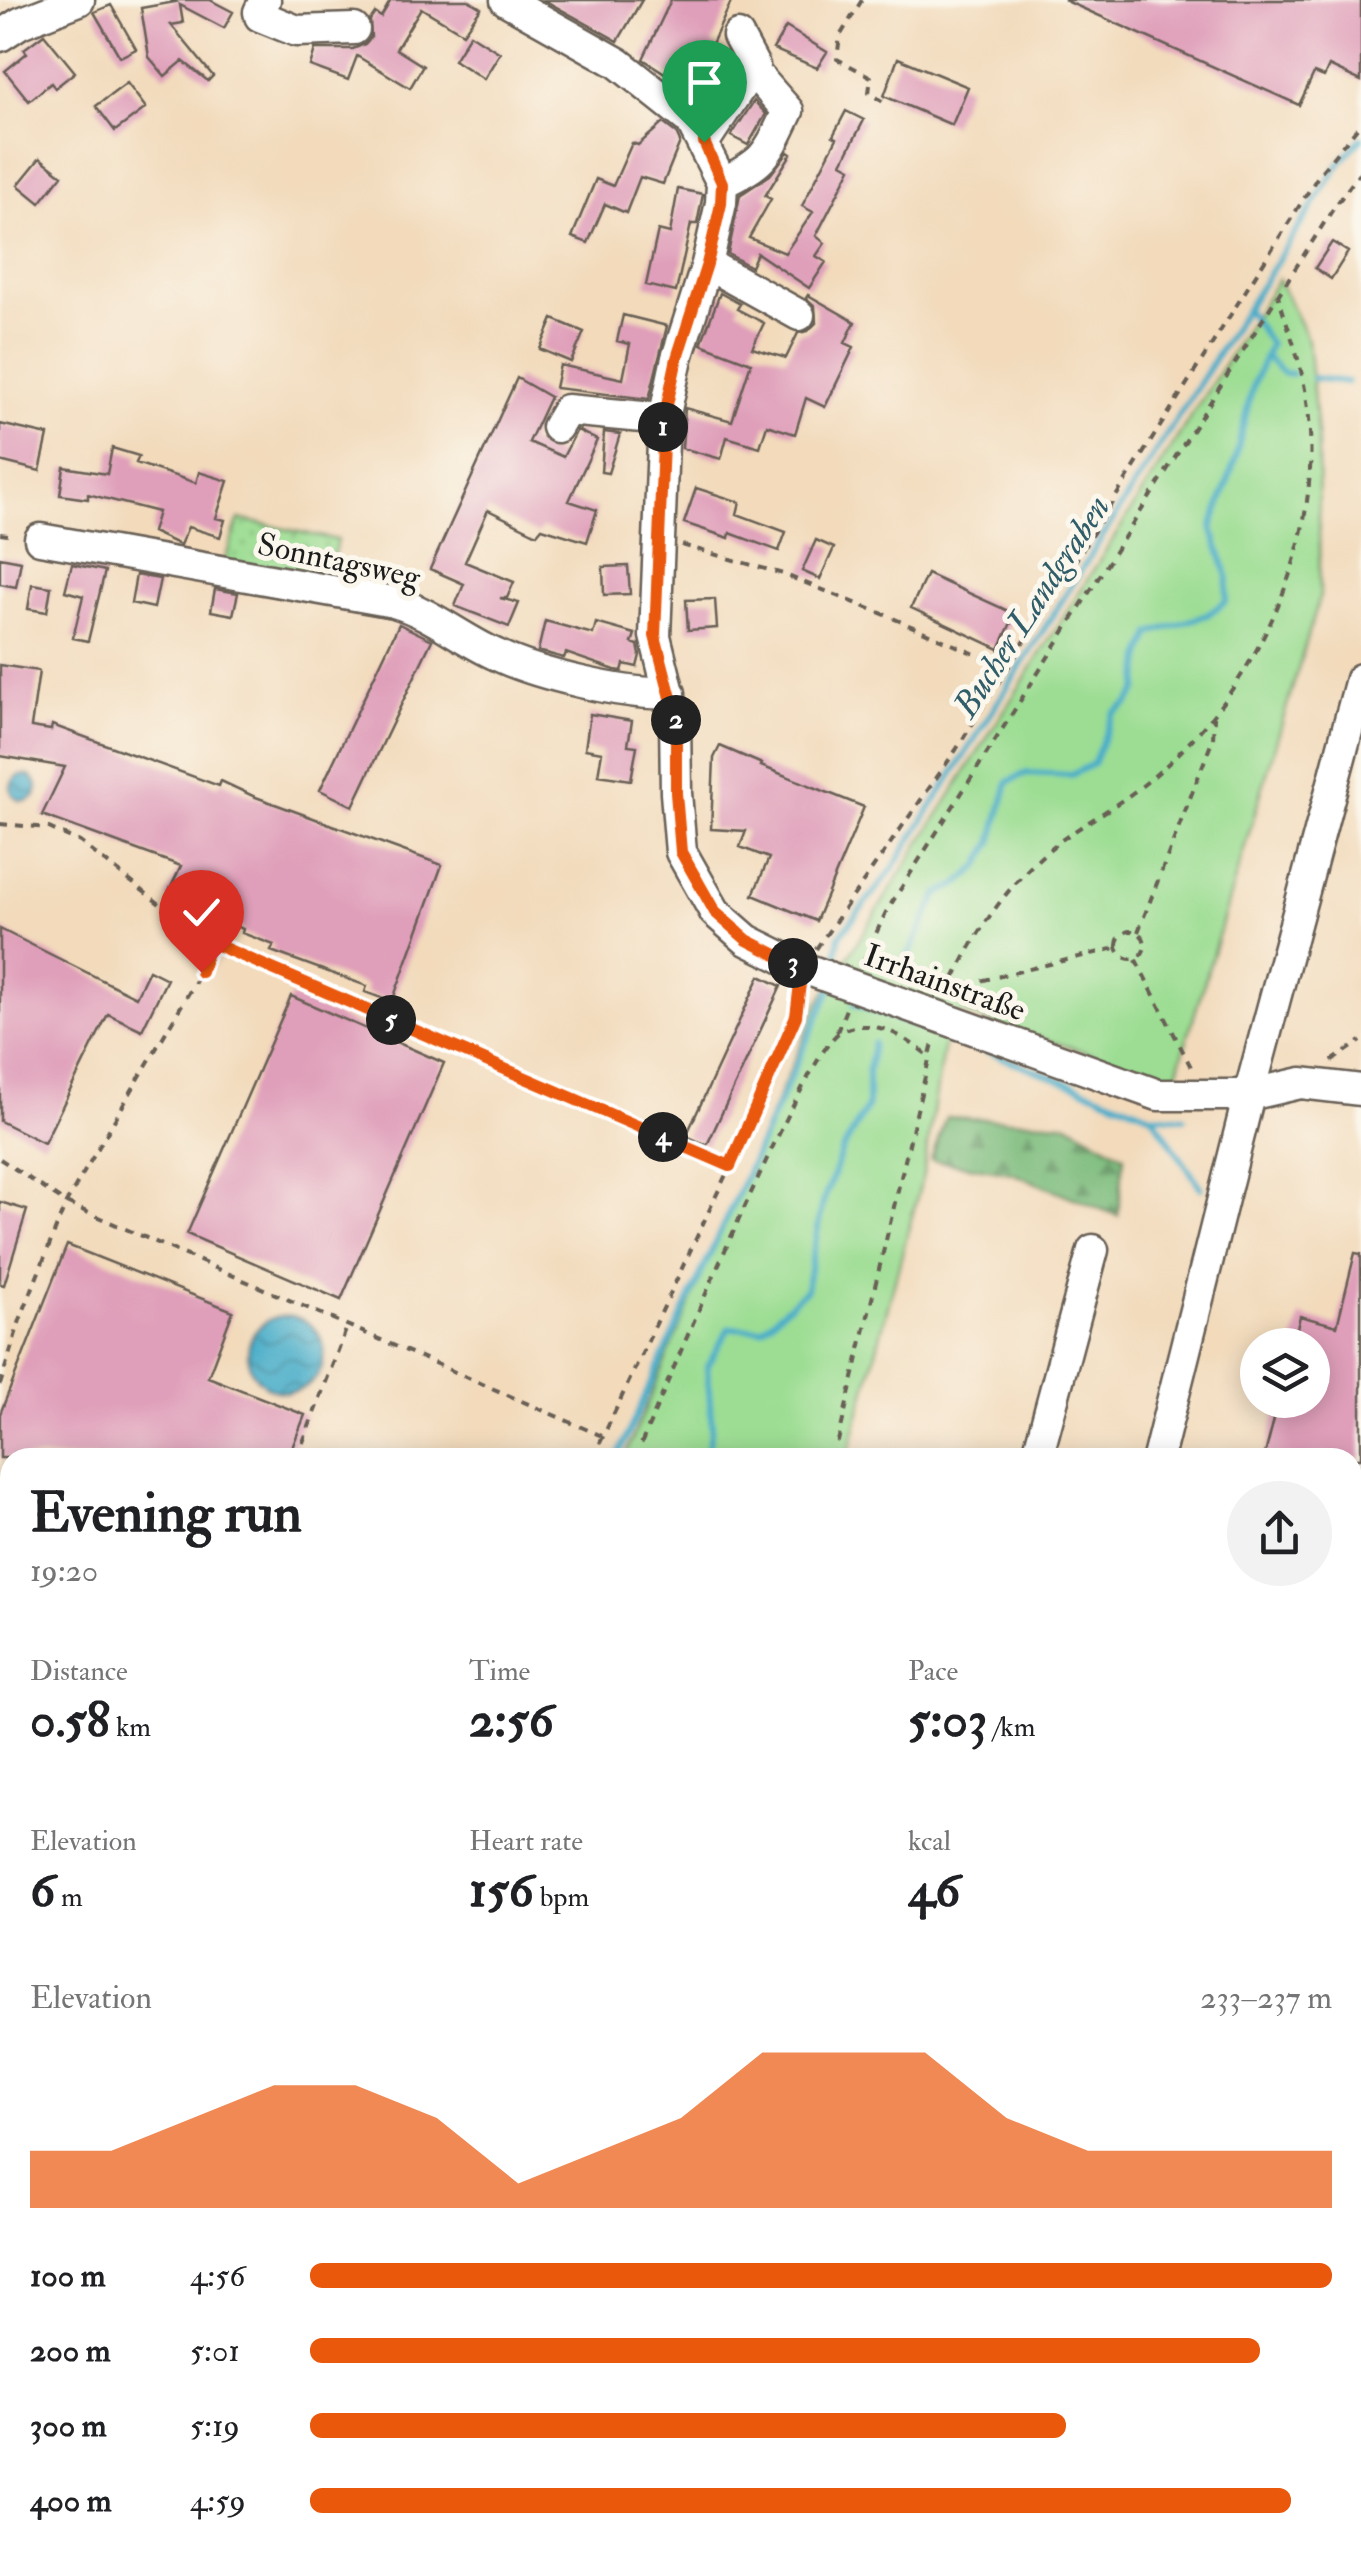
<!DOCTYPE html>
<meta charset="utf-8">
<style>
body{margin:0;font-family:"IM FELL Double Pica",serif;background:#f2f2f2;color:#202124;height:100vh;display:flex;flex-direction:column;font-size:38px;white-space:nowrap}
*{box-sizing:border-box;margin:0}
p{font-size:32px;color:#757577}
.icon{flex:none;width:55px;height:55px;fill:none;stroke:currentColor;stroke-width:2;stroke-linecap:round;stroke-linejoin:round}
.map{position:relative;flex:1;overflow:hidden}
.drawer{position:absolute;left:0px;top:1448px;width:1362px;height:1112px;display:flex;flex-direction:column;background:#fff;border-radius:30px 30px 0 0;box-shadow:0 5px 25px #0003}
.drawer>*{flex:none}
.controls{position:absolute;left:1240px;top:1328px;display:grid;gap:20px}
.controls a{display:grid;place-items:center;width:90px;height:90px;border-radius:50%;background:#fff;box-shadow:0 5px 25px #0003;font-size:50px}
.pin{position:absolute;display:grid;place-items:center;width:85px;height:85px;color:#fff;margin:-102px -42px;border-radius:50% 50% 50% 0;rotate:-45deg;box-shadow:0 0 10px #0007}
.pin .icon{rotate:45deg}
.km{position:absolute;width:50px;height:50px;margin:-25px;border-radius:50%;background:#222;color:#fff;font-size:28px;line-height:50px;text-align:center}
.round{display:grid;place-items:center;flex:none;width:105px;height:105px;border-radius:52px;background:#f2f2f2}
.summary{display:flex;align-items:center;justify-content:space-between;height:170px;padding:0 30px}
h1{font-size:55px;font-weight:700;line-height:75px}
.metrics{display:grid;grid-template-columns:repeat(3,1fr);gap:15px;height:170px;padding:10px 30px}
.metrics div{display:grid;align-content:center}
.metrics b{font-size:50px;font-weight:700}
.metrics small{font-size:28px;font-weight:400}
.metrics p{font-size:28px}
.chart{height:280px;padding:20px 30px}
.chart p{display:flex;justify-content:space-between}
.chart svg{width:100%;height:180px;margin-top:10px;fill:#ea580c;opacity:.7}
ul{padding:0 30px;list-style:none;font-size:32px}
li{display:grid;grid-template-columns:160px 120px 1fr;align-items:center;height:75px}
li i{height:25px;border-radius:12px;background:#ea580c}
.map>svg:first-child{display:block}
.grass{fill:url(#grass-dots);stroke:#5c7c58;stroke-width:2.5}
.forest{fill:url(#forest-firs);stroke:#4c6c4c;stroke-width:2.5}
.green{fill:#9cdd93;stroke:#5c7c58;stroke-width:2.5}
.water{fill:url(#water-waves);stroke:#326472;stroke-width:2.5}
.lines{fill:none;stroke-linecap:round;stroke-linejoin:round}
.stream{stroke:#49adc9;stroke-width:6}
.taxiway{stroke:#877b6c;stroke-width:52}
.building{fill:#df9eb9}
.minor-casing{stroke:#675e54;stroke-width:35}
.path{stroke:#675e54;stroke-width:4;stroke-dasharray:8 8;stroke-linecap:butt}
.minor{stroke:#fff;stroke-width:30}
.route-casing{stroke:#fff;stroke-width:20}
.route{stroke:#ea580c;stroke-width:12}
.labels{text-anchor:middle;stroke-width:10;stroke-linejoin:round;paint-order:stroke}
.street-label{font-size:32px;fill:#1c1c1c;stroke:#fbf7ec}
.water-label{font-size:35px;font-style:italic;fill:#305d6a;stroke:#fbf7ec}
</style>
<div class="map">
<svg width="1361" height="2559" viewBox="0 0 1361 2559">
<defs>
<pattern id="grass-dots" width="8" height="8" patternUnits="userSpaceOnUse" patternTransform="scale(2.5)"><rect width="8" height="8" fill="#9cdd93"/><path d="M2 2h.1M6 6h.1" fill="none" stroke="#86bd7e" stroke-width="1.8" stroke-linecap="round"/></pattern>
<pattern id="forest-firs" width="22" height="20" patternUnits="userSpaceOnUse" patternTransform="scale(2.5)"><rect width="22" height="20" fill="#7dbc7d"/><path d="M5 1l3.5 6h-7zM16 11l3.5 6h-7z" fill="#669866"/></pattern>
<pattern id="water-waves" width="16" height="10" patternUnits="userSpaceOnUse" patternTransform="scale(2.5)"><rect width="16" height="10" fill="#49adc9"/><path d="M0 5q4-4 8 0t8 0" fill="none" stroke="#3c8ca2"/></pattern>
</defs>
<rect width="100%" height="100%" fill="#fbf7ec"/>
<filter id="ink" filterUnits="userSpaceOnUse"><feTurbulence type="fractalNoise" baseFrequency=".01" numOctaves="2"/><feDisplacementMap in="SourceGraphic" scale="20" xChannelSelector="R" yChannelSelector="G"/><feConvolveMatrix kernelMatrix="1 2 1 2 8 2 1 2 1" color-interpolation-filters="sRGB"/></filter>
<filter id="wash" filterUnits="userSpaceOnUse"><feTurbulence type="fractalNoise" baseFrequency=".0048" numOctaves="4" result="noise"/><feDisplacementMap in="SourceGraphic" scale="40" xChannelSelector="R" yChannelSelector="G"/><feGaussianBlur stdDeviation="2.25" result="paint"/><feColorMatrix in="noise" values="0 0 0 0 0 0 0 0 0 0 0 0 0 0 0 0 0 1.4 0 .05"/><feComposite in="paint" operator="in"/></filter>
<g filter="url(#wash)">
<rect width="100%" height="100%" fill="#f2dabb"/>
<path class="grass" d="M239,519L337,540L328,582L224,563Z
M1352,1823L1361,1825V1875L1353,1873Z"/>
<path class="forest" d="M946,1117L1068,1123L1124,1156L1118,1216L1012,1173L931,1160Z"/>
<path class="green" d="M1278,279L1308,340L1318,443L1320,596L1175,1080L958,1012L944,1044L923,1175L848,1457L624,1458L818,1004Z
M271,2550H752L750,2559H269Z"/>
<path class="water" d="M11 788a13 13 0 1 1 26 0a13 13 0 1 1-26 0Z
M248 1354a38 38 0 1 1 76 0a38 38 0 1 1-76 0Z
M0,1941L10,1942V1988L0,1989Z"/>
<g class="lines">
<path class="stream" d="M1265,356L1283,373L1292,374
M1313,378L1347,382
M833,970L840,935L892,870L1246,309L1341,162L1361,138
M899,975L938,894L957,885L979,866L992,843L1008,782L1026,773L1071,775L1093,764L1114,713L1129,703L1138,689L1142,656L1151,633L1207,615L1226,601L1228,577L1212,528L1235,460L1253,385L1270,344L1246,309
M854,1004L924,1029
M964,1043L1152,1115L1201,1188
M1152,1115L1184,1118
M617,1458L831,988
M706,1458L712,1428L707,1366L729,1328L762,1329L806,1290L823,1202L842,1151L868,1105V1072L873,1043
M578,2550L591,2559
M383,2559L392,2550"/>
<path class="taxiway" d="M1352,1700L1361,1702
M1353,2559L1361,2525"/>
</g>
<g id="blocks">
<path class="building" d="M170,0H210L233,12L224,28L180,5L183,23L171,25L213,76L208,81L183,61L165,76L149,57L141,8L175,2Z
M391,0H468L481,8L463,33L421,8L396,49L423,66L410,88L357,56L348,80L310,66L315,49H353L365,44L371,37L370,20L375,13L381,17Z
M544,0H642L618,41Z
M671,0H732L712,44L725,52L731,62L707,103L677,86V81L643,59Z
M1064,0H1361V81L1329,66L1324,77L1314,73L1299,105Z
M111,5L136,49L120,57L94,12Z
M786,27L827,52L817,68L773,49Z
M44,34L75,72L55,88L51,83L29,101L5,71L27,53L24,49Z
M470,34L500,53L484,79L454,60Z
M898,58L968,87L952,125L884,96Z
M127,83L146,108L115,131L96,106Z
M754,101L766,114L748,145L731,136Z
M846,111L864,120L842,163L851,168L816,236L825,243L816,256L826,262L809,288L757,253L751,267L728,254L740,195L770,175L788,152L791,154L765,196L771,199L749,238L785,253L813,212L802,206L837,138L833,136Z
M663,123L676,133L680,142L663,184L640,177L626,213L605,204L588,243L572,237L596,179L613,186L632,143L638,145Z
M40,158L62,175L40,203L18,185Z
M678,189L703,194L697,224H691L676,292L646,285L658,230L670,233Z
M1332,242L1348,252L1331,279L1315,268Z
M720,293L740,304L737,309L764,323L752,348L786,358L798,333L808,331L816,323L815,306L806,298L808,295L855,322L845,343L854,347L825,407L806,398L795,434L767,425L760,447L727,437L721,459L682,448L685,408L732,421L751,363L701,344Z
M623,315L667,326L649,399L555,388L560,365L623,379L630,344L617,341Z
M553,319L584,332L571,362L540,349Z
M517,378L550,397L529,442L563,457L577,430L597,440L569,501L597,510L587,542L542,528L537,534L488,510L465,562L514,582L507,598H500L519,603L509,627L455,606L464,584L430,569Z
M0,424L48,435L40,471L0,461Z
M604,432L620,434L608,473L601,472Z
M112,448L139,456L136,463L196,483L199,472L228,481L216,518L225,520L220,537L188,527L180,545L152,532L158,512L88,494V499L60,495L64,467L107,474Z
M696,488L740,502L737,514L786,532L779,551L730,533L729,538L684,523Z
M816,540L834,548L820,579L802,571Z
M0,557L21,561L16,587L0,584Z
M72,564L105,571L88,641L73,638L83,596L65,591Z
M628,566L630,594L604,595L603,567Z
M927,574L1015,614L999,649L911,608Z
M136,575L160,579L154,608L131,603Z
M32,584L51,587L47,612L28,609Z
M215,589L238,593L233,615L211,611Z
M715,599L717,628L688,630L686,600Z
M545,621L593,634L596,623L635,634L632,643L638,645L640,655L637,667L624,664L622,671L615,670L566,653L564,658L538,651Z
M399,624L432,640L353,806L320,790Z
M0,665L39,671L31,727L51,730L52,725L219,786L221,781L253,796L442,865L392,1002L365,992L367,986L271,951L274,945L242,933L243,929L166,897L181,866L42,815L65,767L0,756Z
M590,714L632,721L628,745L637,746L631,780L598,775L602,752L585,749Z
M720,746L762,764L761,766L864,807L816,921L753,895L769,858L740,847L746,831L711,829L714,758Z
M0,929L136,997L149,970L167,979L142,1030L108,1014L44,1143L0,1121Z
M760,976L781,986L707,1145L686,1136Z
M291,996L444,1063L341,1300L187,1234Z
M0,1202L27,1210L4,1285L0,1284Z
M67,1245L233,1311L208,1377L305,1415L288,1458H0V1414Z
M1355,1253L1361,1254V1458H1264L1279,1400H1312V1345H1293L1300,1316L1337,1326Z"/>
</g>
</g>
<g filter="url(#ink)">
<use href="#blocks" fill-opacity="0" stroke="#675e54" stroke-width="2.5"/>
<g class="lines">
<g class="minor-casing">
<path id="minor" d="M265,0L259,12L260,16L297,31L354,29
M506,0L618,63L691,121L722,183L721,203L707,264L677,358L664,419L655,636L675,717L676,793L681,852L715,912L747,940L803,968L1158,1095H1249L1301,1083L1361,1090
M0,36L20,23L79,0
M704,142L754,66L738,36
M722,183C767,161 767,155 788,111L752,70
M707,264L799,315
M557,427L567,410L664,419
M40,539L394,602C432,613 461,639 497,655C536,674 627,696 670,693
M1037,1458L1093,1250
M1158,1458L1249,1095L1361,679
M1352,2060L1361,2063
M844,2559L846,2550
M939,2559L942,2550"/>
</g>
<path class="path" d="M862,0L840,36L837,59L871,77L869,93L888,105
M0,534L15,536
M682,545L783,574L888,616L1007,668
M0,824L49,828L80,842L210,943
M1117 945a14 14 0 1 1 28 0a14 14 0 1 1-28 0Z
M1138,932L1213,739L1214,717
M816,949L956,750L1320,173L1361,123
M1136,960L1193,1071
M863,962L886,912L1333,209L1361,171
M951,988L1116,948
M948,992C973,935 1010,879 1060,841C1087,822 1116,806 1142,786C1260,693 1337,526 1302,375C1296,348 1286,322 1278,295
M837,1032L846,1009
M1332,1061L1361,1041
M0,1159L66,1203L602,1436
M0,1385L20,1320L66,1203L201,972L210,943L730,1166
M297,1458L347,1327
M593,1458L730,1166L795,1016L799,994
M635,1458C661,1399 806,1049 840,1032C874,1015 904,1037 930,1057
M834,1458L934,1039
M0,2007H10
M0,2310L10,2274
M749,2550L751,2559
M253,2559L256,2550
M522,2559L524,2550"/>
<use href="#minor" class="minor"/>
</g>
</g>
<g class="lines" filter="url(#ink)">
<g class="route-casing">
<path id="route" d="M201,972L210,942L730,1166L796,1016L802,968L747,940L715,912L681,852L676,793V717L655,636L664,419L677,358L707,264L721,204L722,183L704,142"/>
</g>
<use href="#route" class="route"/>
</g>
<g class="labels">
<g class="street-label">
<text transform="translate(339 560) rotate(12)" y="11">Sonntagsweg</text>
<text transform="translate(945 982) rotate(20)" y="11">Irrhainstraße</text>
</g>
<g class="water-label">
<text transform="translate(1031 606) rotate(-57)" y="12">Bucher Landgraben</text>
</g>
</g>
</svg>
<div class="controls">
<a><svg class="icon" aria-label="layers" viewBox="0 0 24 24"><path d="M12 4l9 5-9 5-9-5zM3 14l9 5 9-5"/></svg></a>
</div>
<div class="pin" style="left:704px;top:142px;background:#1e9e55"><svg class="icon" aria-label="arrive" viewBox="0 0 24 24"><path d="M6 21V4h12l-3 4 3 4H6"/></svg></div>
<div class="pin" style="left:201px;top:972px;background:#d93025"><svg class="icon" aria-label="check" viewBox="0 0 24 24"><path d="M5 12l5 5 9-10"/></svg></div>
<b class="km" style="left:663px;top:427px">1</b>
<b class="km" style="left:676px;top:720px">2</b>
<b class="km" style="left:793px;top:963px">3</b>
<b class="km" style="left:663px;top:1137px">4</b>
<b class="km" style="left:391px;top:1020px">5</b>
<section class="drawer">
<div class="summary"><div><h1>Evening run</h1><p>19:20</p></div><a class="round"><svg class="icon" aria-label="share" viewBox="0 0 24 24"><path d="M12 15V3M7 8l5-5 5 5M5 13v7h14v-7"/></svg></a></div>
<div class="metrics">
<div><p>Distance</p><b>0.58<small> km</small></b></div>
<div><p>Time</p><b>2:56</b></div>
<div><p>Pace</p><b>5:03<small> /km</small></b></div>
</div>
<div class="metrics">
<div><p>Elevation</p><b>6<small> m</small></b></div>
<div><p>Heart rate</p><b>156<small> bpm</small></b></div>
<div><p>kcal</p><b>46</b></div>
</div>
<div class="chart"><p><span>Elevation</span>233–237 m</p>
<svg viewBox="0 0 160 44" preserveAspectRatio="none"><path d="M0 44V30L10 30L20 22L30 14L40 14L50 22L60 38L70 30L80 22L90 6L100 6L110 6L120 22L130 30L140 30L150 30L160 30V44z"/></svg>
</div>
<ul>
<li><b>100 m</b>4:56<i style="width:100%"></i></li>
<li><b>200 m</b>5:01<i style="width:93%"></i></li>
<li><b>300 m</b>5:19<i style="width:74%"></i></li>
<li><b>400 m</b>4:59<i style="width:96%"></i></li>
</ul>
</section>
</div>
